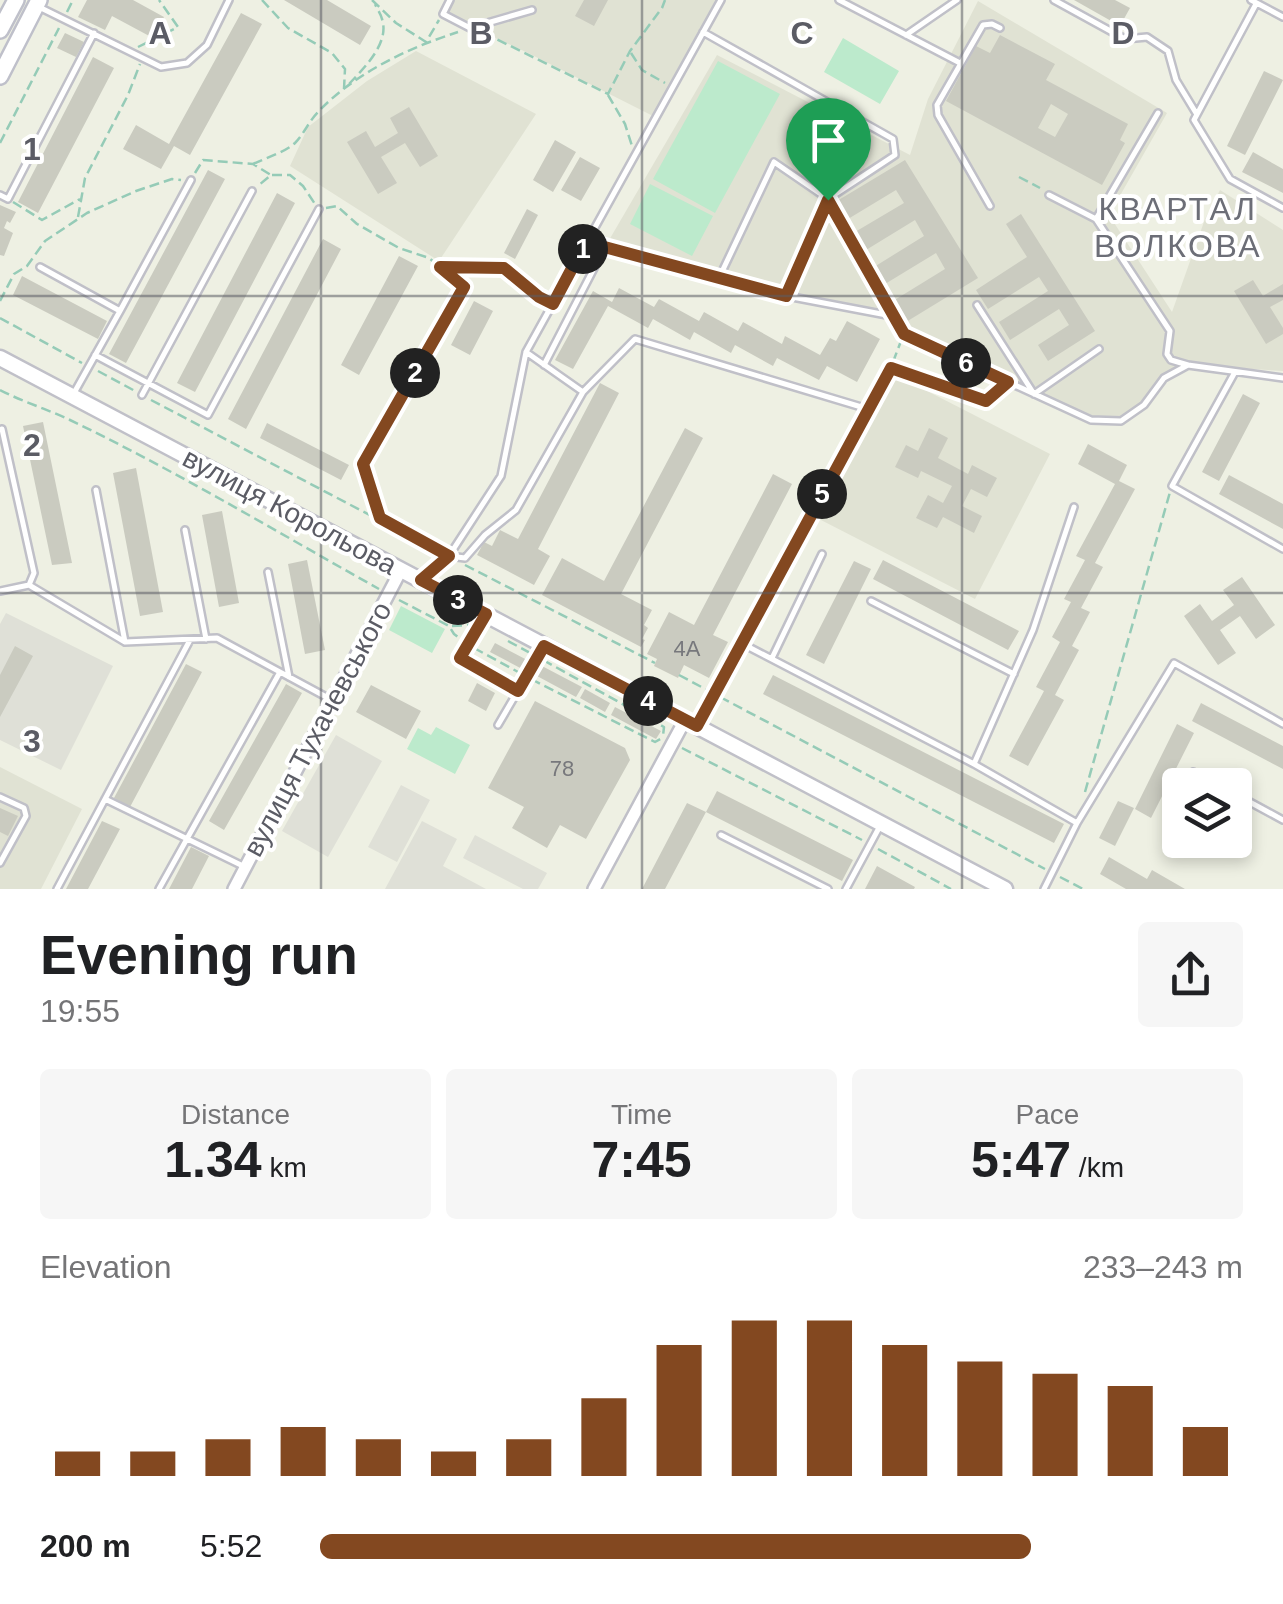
<!DOCTYPE html>
<meta charset="utf-8">
<style>
body{margin:0;font-family:Arial,sans-serif;background:#f6f6f6;color:#202124;height:100vh;display:flex;flex-direction:column;font-size:38px;white-space:nowrap}
*{box-sizing:border-box;margin:0}
p{font-size:32px;color:#757577}
.icon{flex:none;width:55px;height:55px;fill:none;stroke:currentColor;stroke-width:2;stroke-linecap:round;stroke-linejoin:round}
.map{position:relative;height:889px;overflow:hidden}
.panel{display:flex;flex-direction:column;background:#fff;flex:1}
.panel>*{flex:none}
.tools{position:absolute;left:1162px;top:768px;display:grid;gap:20px}
.tools a{display:grid;place-items:center;width:90px;height:90px;border-radius:10px;background:#fff;box-shadow:0 5px 15px #0003;font-size:50px}
.pin{position:absolute;display:grid;place-items:center;width:85px;height:85px;color:#fff;margin:-102px -42px;border-radius:50% 50% 50% 0;rotate:-45deg;box-shadow:0 0 10px #0007}
.pin .icon{rotate:45deg}
.km{position:absolute;width:50px;height:50px;margin:-25px;border-radius:50%;background:#222;color:#fff;font-size:28px;line-height:50px;text-align:center}
.round{display:grid;place-items:center;flex:none;width:105px;height:105px;border-radius:10px;background:#f6f6f6}
.overview{display:flex;align-items:center;justify-content:space-between;height:170px;padding:0 40px}
h1{font-size:55px;font-weight:600;line-height:75px}
.metrics{display:grid;grid-template-columns:repeat(3,1fr);gap:15px;height:170px;padding:10px 40px}
.metrics div{display:grid;align-content:center;border-radius:10px;background:#f6f6f6;text-align:center}
.metrics b{font-size:50px;font-weight:600}
.metrics small{font-size:28px;font-weight:400}
.metrics p{font-size:28px}
.chart{height:280px;padding:20px 40px}
.chart p{display:flex;justify-content:space-between}
.chart svg{width:100%;height:180px;margin-top:10px;stroke:#834820;stroke-width:6}
ul{padding:0 40px;list-style:none;font-size:32px}
li{display:grid;grid-template-columns:160px 120px 1fr;align-items:center;height:75px}
li i{height:25px;border-radius:12px;background:#834820}
.map>svg:first-child{display:block}
.industrial{fill:#dfe0d7}
.education{fill:#e0e2d3}
.green{fill:#bceacc}
.building{fill:#cacbc0;fill-rule:evenodd}
.lines{fill:none;stroke-linecap:round;stroke-linejoin:round}
.service-casing{stroke:#c0c0c8;stroke-width:10}
.minor-casing{stroke:#c0c0c8;stroke-width:16}
.tertiary-casing{stroke:#c0c0c8;stroke-width:19}
.secondary-casing{stroke:#bfc0ca;stroke-width:20}
.path{stroke:#95cbb7;stroke-width:2.5;stroke-dasharray:10 5;stroke-linecap:butt}
.service{stroke:#fff;stroke-width:5}
.minor{stroke:#fff;stroke-width:11}
.tertiary{stroke:#fff;stroke-width:14}
.secondary{stroke:#fff;stroke-width:15}
.route-casing{stroke:#fff;stroke-width:20}
.route{stroke:#834820;stroke-width:12}
.grid{fill:none;stroke:#5b5c65;stroke-width:2.5;stroke-opacity:0.55}
.labels{text-anchor:middle;stroke-width:8;stroke-linejoin:round;paint-order:stroke}
.number-label{font-size:22px;fill:#77787c}
.street-label{font-size:28px;fill:#5b5c65;stroke:#fff}
.quarter-label{font-size:32px;letter-spacing:2.5px;fill:#6c6e77;stroke:#fff}
.grid-label{font-size:32px;text-anchor:middle;font-weight:bold;fill:#5b5c65;stroke:#fff;stroke-width:8;stroke-linejoin:round;paint-order:stroke}
</style>
<div class="map">
<svg width="1283" height="889" viewBox="0 0 1283 889">
<rect width="100%" height="100%" fill="#eef0e3"/>
<path class="industrial" d="M6,613L113,666L61,770L0,740V624Z
M336,735L382,761L328,857L282,831Z
M401,785L430,800L397,862L368,847Z
M422,821L457,839L443,866L486,889H385Z
M475,835L547,873L538,889H523L463,858Z"/>
<path class="education" d="M450,0H721L655,117L528,53L443,14Z
M978,1L1167,113L1109,215L1172,312L1205,219L1220,190L1283,230V371L1188,365L1164,378L1144,405L1121,421L1091,420L904,334L893,316L787,296L605,247L717,55L910,155L928,99Z
M416,51L536,114L439,261L290,166L308,127L367,81Z
M894,374L1050,454L975,599L819,519Z
M0,767L82,809L41,889H0Z"/>
<path class="green" d="M843,38L899,71L880,104L824,72Z
M718,61L780,94L715,213L653,179Z
M650,184L713,216L692,256L630,224Z
M401,606L445,629L432,653L389,630Z
M436,727L470,745L455,774L407,749L418,728L431,735Z"/>
<path class="building" d="M87,0H133L164,17L153,38L112,16L105,30L78,17Z
M284,0H327L371,26L360,45Z
M584,0H608L594,26L575,16Z
M1074,0H1115L1130,8L1120,26Z
M241,13L262,24L190,155L174,146L161,169L123,149L136,125L169,144Z
M65,33L84,42L76,57L57,48Z
M1000,35L1055,64L1046,80L1128,124L1120,140L1125,143L1102,185L946,101L976,46L990,53ZM1051,104L1068,114L1055,137L1038,128Z
M93,57L114,68L38,213L18,202Z
M1264,71L1283,80L1245,155L1227,146Z
M409,107L438,156L420,167L405,143L381,157L397,183L378,194L347,142L366,131L375,147L398,133L390,118Z
M555,140L576,152L553,192L533,180Z
M1253,152L1283,169V193L1242,172Z
M580,157L600,168L581,201L561,190Z
M905,160L978,278L906,322L893,301L945,269L936,253L885,284L874,267L924,236L915,220L866,250L855,232L904,203L896,190L848,219L837,201Z
M208,170L225,179L126,363L109,354Z
M277,193L295,203L195,392L177,383Z
M0,205L16,212L10,223L7,221L4,228L13,233L4,256L0,255Z
M527,209L538,215L515,259L504,253Z
M1021,214L1095,331L1048,361L1038,345L1069,325L1059,309L1010,340L999,322L1048,291L1039,277L988,309L976,290L1027,257L1006,224Z
M323,239L341,249L246,429L228,419Z
M399,256L418,266L359,375L341,365Z
M22,276L107,321L98,339L13,295Z
M1253,280L1263,296L1283,284V300L1270,307L1283,328V334L1266,344L1234,291Z
M619,288L654,307L659,299L699,321L704,312L738,331L743,322L782,344L785,336L820,355L830,338L836,341L847,321L880,339L857,382L827,366L819,380L777,358L773,366L735,345L731,353L694,332L690,340L653,319L648,328L608,306L573,369L555,360L593,291L612,302Z
M474,301L493,311L470,355L451,345Z
M600,383L619,393L538,549L550,556L534,585L477,555L484,542L492,546L500,530L518,539Z
M1243,394L1260,403L1219,481L1202,472Z
M43,422L72,563L52,565L23,426Z
M267,423L349,465L341,480L260,438Z
M685,428L703,438L621,594L652,610L644,625L648,628L642,639L645,640L641,647L542,595L562,558L604,581Z
M929,428L948,438L938,458L968,474L972,465L997,478L987,497L971,489L962,506L982,516L974,533L943,517L937,528L916,518L928,495L943,503L952,486L921,471L918,478L895,467L906,445L918,451Z
M1088,444L1127,465L1119,481L1135,489L1095,563L1103,567L1081,608L1090,612L1072,646L1079,650L1055,695L1064,700L1028,766L1009,756L1044,691L1036,687L1060,642L1052,637L1071,602L1064,599L1085,560L1076,556L1115,484L1078,464Z
M136,468L163,612L140,616L113,473Z
M773,474L792,484L713,635L728,642L709,678L684,665L678,678L654,666L657,659L647,654L669,612L694,625Z
M1229,475L1283,504V529L1219,494Z
M222,511L239,603L219,607L202,515Z
M307,560L325,650L305,654L288,564Z
M883,560L1019,631L1008,650L873,579Z
M854,561L871,569L824,664L806,655Z
M1242,577L1275,625L1256,639L1240,616L1220,630L1236,653L1218,665L1184,616L1200,604L1212,621L1234,605L1223,590Z
M495,643L529,661L524,670L490,652Z
M15,646L33,656L0,717V675Z
M186,664L202,672L130,807L114,798Z
M542,666L582,687L576,697L537,676Z
M773,675L1064,824L1054,843L763,694Z
M477,683L495,693L486,711L468,701Z
M286,684L302,693L224,830L209,821Z
M371,685L421,711L406,739L356,712Z
M585,689L610,703L605,712L580,698Z
M535,701L625,748L630,760L586,839L560,825L547,848L512,828L524,807L488,788Z
M1201,703L1283,746V769L1192,721Z
M615,707L661,731L656,739L611,715Z
M1177,724L1194,733L1151,818L1135,809Z
M717,791L853,860L842,881L706,812Z
M1118,801L1134,808L1115,846L1099,838Z
M687,803L706,812L665,889H642Z
M0,808L18,816L8,836L0,832Z
M102,821L120,829L88,889H66Z
M191,847L209,856L192,889H169Z
M1109,857L1147,879L1152,870L1185,889H1126L1100,874Z
M877,866L915,887L914,889H865Z"/>
<g class="lines">
<g class="service-casing">
<path id="service" d="M450,0L443,14L470,28L532,10
M839,0L960,63
M1054,0L1125,39L1147,37L1168,51L1176,80L1196,113
M1251,0L1283,17
M1256,4L1194,120L1230,179L1283,208
M39,7L161,67L187,63L207,45L229,0
M703,32L893,139L895,155L828,199L904,334L1091,420L1121,421L1144,405L1164,378L1188,365L1283,378
M906,35L957,0
M0,195L8,199L94,33
M1049,195L1096,219L1170,331L1167,354L1171,360L1188,365
M990,206L938,115L937,105L983,25L992,24L1000,28
M1096,219L1158,113
M586,242L787,296L828,199L774,162L719,278
M40,267L120,311L191,180
M787,296L892,316
M977,305L1034,394L1099,349
M526,352L583,392
M95,355L208,415L319,209
M544,365L605,247
M1235,372L1172,486L1283,549
M74,393L120,311
M142,395L252,191
M868,409L891,368L986,401L1007,382
M2,429L34,573L29,585
M96,490L125,642
M185,530L206,639
M449,556L465,558L485,535L516,510L583,392L635,339L868,409L698,724
M268,572L289,677
M423,578L449,556L501,476L526,352L721,0
M0,591L29,585L125,642L217,638L330,699
M871,601L1014,674
M486,615L460,658L518,691
M741,643L974,764L1077,823L1044,889
M772,658L822,554
M498,725L543,648
M974,764L1033,630L1074,507
M1193,772L1218,785
M1235,794L1283,820
M0,797L24,808L26,816L0,863
M105,799L243,866
M1077,823L1174,663L1283,724
M721,835L828,889
M57,889L190,640
M159,889L280,672
M846,889L880,826"/>
</g>
<g class="minor-casing">
<path id="minor" d="M234,889L401,570
M594,889L685,720"/>
</g>
<g class="tertiary-casing">
<path id="tertiary" d="M0,358L1005,889"/>
</g>
<g class="secondary-casing">
<path id="secondary" d="M0,30L16,0
M0,76L39,0"/>
</g>
<path class="path" d="M262,0L288,28L332,53L345,69L344,89
M372,0L396,23L426,42L439,20
M67,12L73,0
M484,33L608,94L630,51L662,8L665,0
M138,47L178,27L159,0
M631,53L642,70L665,83
M349,84C364,68 390,43 382,19C381,14 377,9 375,4
M608,95L625,124L632,146
M0,143L59,28
M253,164C266,158 285,152 295,143C304,134 309,121 318,112C355,73 408,48 458,32
M195,173L203,160L253,164L271,175L259,185
M272,175H290L303,186L315,204
M1019,177L1040,188
M13,202L42,220L80,199
M326,208L337,206L357,224L399,248L429,258L440,267L504,268L544,300
M78,217L85,178L128,95L140,64
M0,301L14,274L27,266L45,241L87,213L136,191L172,179L181,180
M0,318L82,363
M893,362L901,341
M98,371L135,391
M0,390C23,402 47,409 70,420C176,471 277,532 379,589
M151,400L440,552
M379,517L363,464L465,287L443,269
M465,565L655,663
M399,600L449,626L454,634L463,641
M452,626L469,625
M508,641L532,654
M474,648L520,673
M543,660L664,727L663,736
M679,675L709,691
M531,679L655,742L662,738
M720,697L1045,869
M682,748L862,840
M1085,792L1170,492
M878,849L951,889
M1060,877L1083,889"/>
<use href="#service" class="service"/>
<use href="#minor" class="minor"/>
<use href="#tertiary" class="tertiary"/>
<use href="#secondary" class="secondary"/>
</g>
<g class="lines">
<g class="route-casing">
<path id="route" d="M828,200L904,334L1008,382L986,401L891,368L697,726L544,646L518,691L460,658L486,614L421,580L449,556L380,518L363,464L464,287L440,267L504,268L539,297L553,304L586,242L786,296Z"/>
</g>
<use href="#route" class="route"/>
</g>
<path class="grid" d="M321,0V889M642,0V889M962,0V889M0,296H1283M0,593H1283"/>
<g class="labels">
<g class="number-label">
<text x="687" y="656">4А</text>
<text x="562" y="776">78</text>
</g>
<g class="street-label">
<text transform="translate(290 511) rotate(28)" y="10">вулиця Корольова</text>
<text transform="translate(317 729) rotate(-62)" y="10">вулиця Тухачевського</text>
</g>
<g class="quarter-label">
<text x="1178" y="220">КВАРТАЛ<tspan x="1178" dy="37">ВОЛКОВА</tspan></text>
</g>
</g>
<g class="grid-label">
<text x="160" y="44">A</text>
<text x="481" y="44">B</text>
<text x="802" y="44">C</text>
<text x="1123" y="44">D</text>
<text x="32" y="160">1</text>
<text x="32" y="456">2</text>
<text x="32" y="752">3</text>
</g>
</svg>
<div class="tools">
<a><svg class="icon" aria-label="layers" viewBox="0 0 24 24"><path d="M12 4l9 5-9 5-9-5zM3 14l9 5 9-5"/></svg></a>
</div>
<div class="pin" style="left:828px;top:200px;background:#1e9e55"><svg class="icon" aria-label="arrive" viewBox="0 0 24 24"><path d="M6 21V4h12l-3 4 3 4H6"/></svg></div>
<b class="km" style="left:583px;top:249px">1</b>
<b class="km" style="left:415px;top:373px">2</b>
<b class="km" style="left:458px;top:600px">3</b>
<b class="km" style="left:648px;top:701px">4</b>
<b class="km" style="left:822px;top:494px">5</b>
<b class="km" style="left:966px;top:363px">6</b>
</div>
<section class="panel">
<div class="overview"><div><h1>Evening run</h1><p>19:55</p></div><a class="round"><svg class="icon" aria-label="share" viewBox="0 0 24 24"><path d="M12 15V3M7 8l5-5 5 5M5 13v7h14v-7"/></svg></a></div>
<div class="metrics">
<div><p>Distance</p><b>1.34<small> km</small></b></div>
<div><p>Time</p><b>7:45</b></div>
<div><p>Pace</p><b>5:47<small> /km</small></b></div>
</div>
<div class="chart"><p><span>Elevation</span>233–243 m</p>
<svg viewBox="0 0 160 44" preserveAspectRatio="none"><path d="M5 44V38M15 44V38M25 44V35M35 44V32M45 44V35M55 44V38M65 44V35M75 44V25M85 44V12M95 44V6M105 44V6M115 44V12M125 44V16M135 44V19M145 44V22M155 44V32"/></svg>
</div>
<ul>
<li><b>200 m</b>5:52<i style="width:77%"></i></li>
</ul>
</section>
